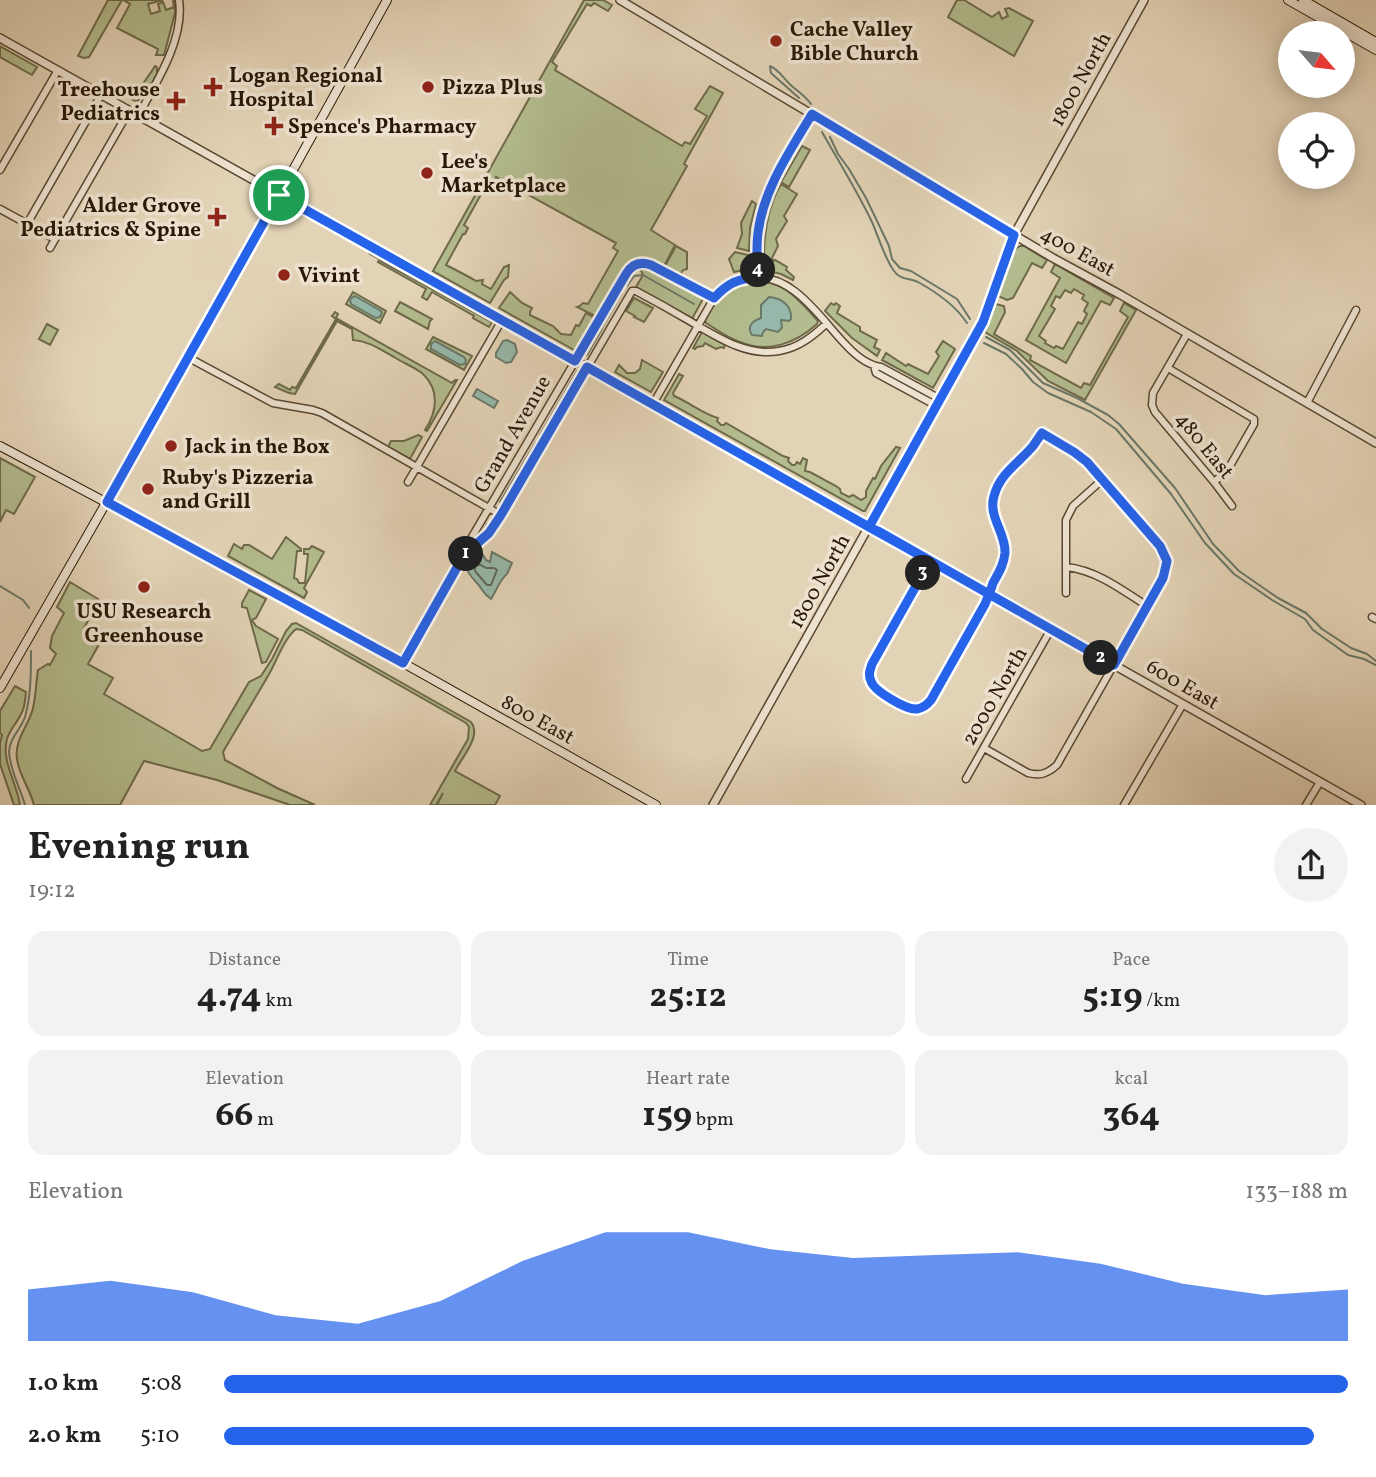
<!DOCTYPE html>
<meta charset="utf-8">
<style>
body{margin:0;font-family:Vollkorn,serif;background:#f2f2f2;color:#222;height:100vh;display:flex;flex-direction:column;font-size:26px;white-space:nowrap}
*{box-sizing:border-box;margin:0}
p{font-size:23px;color:#767676}
.icon{flex:none;width:38px;height:38px;fill:none;stroke:currentColor;stroke-width:2;stroke-linecap:round;stroke-linejoin:round}
.map{position:relative;height:805px;overflow:hidden}
.sheet{display:flex;flex-direction:column;background:#fff;flex:1}
.sheet>*{flex:none}
.needle{width:46px;rotate:118deg}
.fabs{position:absolute;left:1278px;top:21px;display:grid;gap:14px}
.fabs a{display:grid;place-items:center;width:77px;height:77px;border-radius:50%;background:#fff;box-shadow:0 4px 18px #0003;font-size:35px}
.pin{position:absolute;display:grid;place-items:center;width:60px;height:60px;color:#fff;margin:-30px;border:4px solid #fff;border-radius:50%;box-shadow:0 2px 7px #0007}
.km{position:absolute;width:35px;height:35px;margin:-18px;border-radius:50%;background:#222;color:#fff;font-size:19px;line-height:35px;text-align:center}
.round{display:grid;place-items:center;flex:none;width:74px;height:74px;border-radius:37px;background:#f2f2f2}
.headline{display:flex;align-items:center;justify-content:space-between;height:119px;padding:0 28px}
h1{font-size:38px;font-weight:700;line-height:52px}
.figures{display:grid;grid-template-columns:repeat(3,1fr);gap:10px;height:119px;padding:7px 28px}
.figures div{display:grid;align-content:center;border-radius:18px;background:#f2f2f2;text-align:center}
.figures b{font-size:35px;font-weight:700}
.figures small{font-size:19px;font-weight:400}
.figures p{font-size:19px}
.chart{height:196px;padding:14px 28px}
.chart p{display:flex;justify-content:space-between}
.chart svg{width:100%;height:126px;margin-top:7px;fill:#2563eb;opacity:.7}
ul{padding:0 28px;list-style:none;font-size:23px}
li{display:grid;grid-template-columns:112px 84px 1fr;align-items:center;height:52px}
li i{height:18px;border-radius:9px;background:#2563eb}
.map>svg:first-child{display:block}
.green{fill:#b3bc8e;stroke:#6e6a4a;stroke-width:2;fill-rule:evenodd}
.water{fill:#96b8aa;stroke:#6a7868;stroke-width:2}
.lines{fill:none;stroke-linecap:round;stroke-linejoin:round}
.shore{stroke:#606858;stroke-width:2}
.stream{stroke:#6a7868;stroke-width:2}
.minor-casing{stroke:#584731;stroke-width:9}
.tertiary-casing{stroke:#584731;stroke-width:10}
.secondary-casing{stroke:#291805;stroke-width:10}
.minor{stroke:#ede2d0;stroke-width:6}
.tertiary{stroke:#ede2d0;stroke-width:7}
.secondary{stroke:#ede2d0;stroke-width:8}
.route-casing{stroke:#fff;stroke-width:14}
.route{stroke:#2563eb;stroke-width:9}
.poi-dot{fill:#8f2418;stroke:#ede2d0;stroke-width:2.5}
.labels{text-anchor:middle;stroke-width:7;stroke-linejoin:round;paint-order:stroke}
.poi-label{font-size:21px;font-weight:bold;fill:#291805;stroke:#ede2d0;text-anchor:start}
.street-label{font-size:21px;fill:#291805;stroke:#ede2d0}
</style>
<div class="map">
<svg width="1376" height="805" viewBox="0 0 1376 805">
<rect width="100%" height="100%" fill="#e3d3b6"/>
<filter id="stains"><feTurbulence type="fractalNoise" baseFrequency=".00286" numOctaves="4"/><feColorMatrix values="0 0 0 0 .2 0 0 0 0 .09 0 0 0 0 .02 0 0 0 .5 -.17"/></filter>
<radialGradient id="worn" r=".72"><stop offset=".6" stop-color="#630" stop-opacity="0"/><stop offset="1" stop-color="#630" stop-opacity=".3"/></radialGradient>
<path class="green" d="M108,0H122L89,57L84,58L78,56Z
M123,0H163L148,4L151,14L160,11L158,4L163,2L166,10L174,7L173,1H175V13L164,55H156L158,49L117,28L130,4Z
M584,0H603L612,5L608,11L594,3L591,6L587,4L552,62L557,66L555,70L682,146L685,142L690,144L707,116L695,109L710,86L723,93L684,164L687,166L651,230L675,245L663,268C636,251 627,265 614,287C608,297 603,307 597,317L577,307L580,306L583,303L588,304L618,251L613,248L616,243L496,177L494,182L489,180L464,225L468,228L465,234H463L446,265C456,270 466,275 476,281L483,280L482,284L491,289L504,267L509,265L508,277L504,280L490,303L433,271Z
M957,0H964L992,17L999,12L1002,19L1008,16L1005,9L1009,8L1033,21L1014,56L948,17Z
M0,46L37,67L32,75L0,57Z
M155,66L157,67V74L145,96L142,94L137,102L109,87L119,86L136,95C142,84 149,76 155,66Z
M802,146L810,150L789,187L781,182Z
M781,184L797,194L784,216L787,221L776,239L778,246L772,258L773,261L775,260L787,267L786,270L794,277L793,280L781,274L764,270C763,241 766,209 781,184Z
M752,201L756,204L750,228L749,251L737,248L742,234L741,223Z
M676,246L687,252V269L683,270L680,275L691,280L694,285L664,268Z
M1020,246H1024L1047,260L1042,268L1032,263L1013,298L1007,300L998,296L1014,250Z
M735,252L748,255V269L734,272L729,259Z
M369,253L383,258L492,320L370,254Z
M379,260L492,322L489,327L473,318L474,316L432,292L427,300L422,297L426,289L378,262Z
M1055,264L1114,298L1110,305L1101,301L1066,363L1026,340L1060,278L1051,272ZM1074,289L1084,295L1082,299L1088,303L1084,311L1087,314L1082,324L1078,322L1063,349L1056,346L1054,348L1045,343L1046,341L1039,336L1055,309L1051,306L1056,296L1060,298L1065,290L1071,293Z
M639,266L651,267L704,297L692,319L636,287L643,275Z
M747,281C782,278 796,297 818,321L817,324C796,343 768,354 740,342C728,338 717,330 706,323L705,320C715,300 726,288 747,281Z
M353,292L386,311L380,323L346,304Z
M510,292L522,303L532,308L530,312V315L553,326L561,334L571,335L576,325L579,326L586,313L596,319L581,345L578,349L574,350L499,308Z
M634,298L653,308L644,322L634,317L635,316L626,311Z
M400,302L432,319L430,321L428,329L395,311Z
M831,303L834,305L836,303L840,306L837,313L860,327V331L877,340L874,347L880,350L877,356L852,338L825,311Z
M1124,303L1136,310L1085,400L1048,381L1017,351L985,332L995,304L1004,306L1005,312L994,334L1031,356L1030,360L1081,388L1084,383L1090,385L1128,317L1120,311Z
M335,312L338,314L336,318L452,383L455,380H457L427,431L425,430C437,412 440,390 423,374C415,367 403,363 394,357C381,350 369,341 353,340L352,329L337,321L295,394L289,393L275,387L279,384L290,390L292,387L296,388L336,319L332,316Z
M47,324L58,330L50,345L39,339Z
M702,332L725,345L724,348L721,347L716,349L705,343L703,346L697,347L695,349L693,348Z
M433,337L472,356L464,370L426,349Z
M943,341L955,349L933,388L882,360L886,353L906,366L908,364L928,374L939,356L936,352Z
M642,360L663,372L651,392L615,372L619,365L627,373H635L640,369Z
M679,374L683,376L673,393L674,396C689,402 703,414 718,418L717,421L721,425H724L726,423L783,456L789,458L788,461L792,465H795L797,462L800,464L803,458L807,460L805,471L810,472L836,486L840,489L841,493L849,497L853,495L861,500L866,497V491L873,478L875,479L881,466L896,447L900,448L865,511H863L664,400Z
M418,435L422,437L410,459L388,447L391,441H404Z
M0,458L35,477L14,514L6,510L0,522Z
M286,537L301,549V551H297L294,578L297,579L299,583H305L308,554H304V549H309L312,546L324,552L304,588L307,592L304,598L228,556L234,544L242,549L244,545H249L272,559Z
M70,582L98,599L88,617L89,619L84,628L102,639L88,664L113,678L104,694L202,751L210,749L249,682L261,676L272,659L286,631L292,624L296,623L471,722C482,736 462,757 455,771L500,796L495,805H437L443,793L436,805H430L468,739L469,727L466,723L302,630L296,629C283,640 277,661 268,676C253,702 238,726 223,752L225,760L277,788L315,805H290L217,780L144,761L120,805H34C30,789 19,775 17,759C14,739 29,726 33,708C36,695 36,682 38,670L48,664L50,665L56,654L50,648L52,636L64,613L57,607Z
M249,590L266,599L256,618L252,620L256,626L278,639L266,662L262,663L247,608L242,607V603Z
M15,686L26,692C25,700 25,708 21,714C17,723 10,729 7,739C1,761 17,783 20,805H14L0,764V743L2,735L0,733V711Z"/>
<path class="water" d="M355,296L381,311L382,313L380,317L376,318L351,304L350,299Z
M769,297C782,298 792,306 791,319L789,321L781,320L782,328L778,332L766,329L763,332L762,336L752,335C746,326 753,321 761,318V305Z
M507,340L515,344L517,352L511,362L506,363L496,357V353L503,341Z
M435,341L464,357L466,360L465,364L460,365L431,349V344Z
M477,389L498,401L494,408L473,396Z
M492,552L512,563L507,574C501,578 496,591 491,599C482,593 483,589 476,582C464,569 464,567 477,554L483,555L486,560L490,562Z"/>
<g class="lines">
<path class="shore" d="M479,564L486,568H494L497,570L491,585H487L475,571V567Z"/>
<path class="stream" d="M770,66C780,70 784,80 793,87C800,93 805,96 811,104
M770,67L771,73L799,98
M822,132C839,162 857,191 872,222C879,238 884,257 894,271C900,280 909,278 918,282C936,292 956,306 967,323
M830,137L838,154L849,169L866,198L889,246L892,259L900,268L911,271L957,299L970,319
M627,286L634,276L643,275L694,304
M602,328L622,293
M986,337L1010,350L1043,383L1077,398L1108,415L1119,424L1175,488L1213,544L1239,571L1278,598L1306,613L1322,629L1351,648L1367,654L1376,661
M984,343L1006,354L1022,369L1033,382L1048,393L1091,412L1116,429L1171,494L1205,543L1234,574L1272,600L1305,619L1313,630L1348,655L1364,659L1376,665
M587,355L602,329
M540,435L577,371
M500,502L536,442
M485,528L487,524
M0,586L23,600L29,608
M25,805C20,788 10,770 9,752C9,739 21,729 25,717C31,696 31,673 31,651"/>
<g class="minor-casing">
<path id="minor" d="M138,116C156,83 185,39 179,0
M0,170L58,70
M0,209L55,239
M27,224L101,95
M50,248L129,111
M758,277C757,262 756,248 758,233C763,190 790,151 812,115
M1187,334L1153,393L1152,405L1155,412L1214,482L1232,506
M189,358L273,403L313,410L322,413L501,515
M874,366L876,373L937,406
M1168,368L1254,419V424L1227,471L1214,482
M1307,403L1356,310
M653,404L714,298C725,286 734,280 751,278C792,272 820,318 845,344C855,355 867,365 881,367L940,399
M408,482L502,320
M466,554L489,533L501,515L632,291H636C653,300 671,310 688,320C716,336 746,357 779,351C798,348 812,337 826,324
M930,561L872,664C870,670 868,675 871,681C874,691 906,710 917,709C923,708 927,705 931,700L985,604L993,583L1002,565L1005,555V547L992,513V503L994,493L1005,473L1033,446L1042,433L1074,452L1087,462L1160,546C1167,558 1167,565 1163,578L1057,765C1047,774 1040,776 1028,773L984,748
M1067,567C1098,571 1122,590 1147,606
M1066,593V520L1073,506L1102,480
M1372,617L1376,619
M403,663L464,555L469,542L629,269L636,264L647,263L714,298
M966,779L1051,629
M1124,805L1183,704
M1306,805L1320,782"/>
</g>
<g class="tertiary-casing">
<path id="tertiary" d="M620,0L1053,258L1121,295L1376,443
M0,38L653,404L1361,805
M713,805L983,322L1014,235L1144,0"/>
</g>
<g class="secondary-casing">
<path id="secondary" d="M1288,0L1376,50
M1303,0L1376,42
M0,446L316,614L656,805
M0,688L189,358L387,0"/>
</g>
<use href="#minor" class="minor"/>
<use href="#tertiary" class="tertiary"/>
<use href="#secondary" class="secondary"/>
</g>
<g class="lines">
<g class="route-casing">
<path id="route" d="M279,195L107,502L403,663L464,555L489,533L501,515L587,367L869,527L878,531L1114,665L1163,578L1167,561L1160,546L1087,462L1074,452L1042,433C1039,437 1036,442 1033,446C1019,463 1000,473 994,496C988,517 1006,533 1005,553C1004,565 998,574 993,583C991,590 988,597 985,604L931,700C927,705 923,708 917,709C906,710 874,691 871,681C868,675 870,670 872,664L930,561L869,527L983,322L1014,235L812,114C790,151 763,190 758,233C756,248 757,262 758,277C737,279 728,283 714,298L651,265C640,261 632,264 626,274L575,361L279,195"/>
</g>
<use href="#route" class="route"/>
</g>
<g class="poi-dot">
<circle cx="776" cy="41" r="7"/>
<path d="M209.5 76.5h7v7h7v7h-7v7h-7v-7h-7v-7h7z"/>
<circle cx="428" cy="87" r="7"/>
<path d="M172.5 90.5h7v7h7v7h-7v7h-7v-7h-7v-7h7z"/>
<path d="M270.5 115.5h7v7h7v7h-7v7h-7v-7h-7v-7h7z"/>
<circle cx="427" cy="173" r="7"/>
<path d="M213.5 206.5h7v7h7v7h-7v7h-7v-7h-7v-7h7z"/>
<circle cx="284" cy="275" r="7"/>
<circle cx="171" cy="446" r="7"/>
<circle cx="148" cy="489" r="7"/>
<circle cx="144" cy="587" r="7"/>
</g>
<g class="labels">
<g class="poi-label">
<text x="790" y="36">Cache Valley<tspan x="790" dy="24">Bible Church</tspan></text>
<text x="229" y="82">Logan Regional<tspan x="229" dy="24">Hospital</tspan></text>
<text x="442" y="94">Pizza Plus</text>
<text x="160" y="96" text-anchor="end">Treehouse<tspan x="160" dy="24">Pediatrics</tspan></text>
<text x="288" y="133">Spence's Pharmacy</text>
<text x="441" y="168">Lee's<tspan x="441" dy="24">Marketplace</tspan></text>
<text x="201" y="212" text-anchor="end">Alder Grove<tspan x="201" dy="24">Pediatrics &amp; Spine</tspan></text>
<text x="298" y="282">Vivint</text>
<text x="185" y="453">Jack in the Box</text>
<text x="162" y="484">Ruby's Pizzeria<tspan x="162" dy="24">and Grill</tspan></text>
<text x="144" y="618" text-anchor="middle">USU Research<tspan x="144" dy="24">Greenhouse</tspan></text>
</g>
<g class="street-label">
<text transform="translate(1080 79) rotate(-61)" y="7">1800 North</text>
<text transform="translate(1078 251) rotate(29)" y="7">400 East</text>
<text transform="translate(512 434) rotate(-60)" y="7">Grand Avenue</text>
<text transform="translate(1205 445) rotate(51)" y="7">480 East</text>
<text transform="translate(819 581) rotate(-61)" y="7">1800 North</text>
<text transform="translate(1183 684) rotate(30)" y="7">600 East</text>
<text transform="translate(994 696) rotate(-60)" y="7">2000 North</text>
<text transform="translate(538 719) rotate(29)" y="7">800 East</text>
</g>
</g>
<rect width="100%" height="100%" filter="url(#stains)"/>
<rect width="100%" height="100%" fill="url(#worn)"/>
</svg>
<div class="fabs">
<a><svg class="needle" viewBox="-14 -14 28 28"><path d="M0-13l5 13h-10z" fill="#e53935"/><path d="M0 13l5-13h-10z" fill="#767676"/></svg></a>
<a><svg class="icon" aria-label="locate" viewBox="0 0 24 24"><circle cx="12" cy="12" r="6"/><path d="M12 2v4M12 18v4M2 12h4M18 12h4"/></svg></a>
</div>
<div class="pin" style="left:279px;top:195px;background:#1e9e55"><svg class="icon" aria-label="arrive" viewBox="0 0 24 24"><path d="M6 21V4h12l-3 4 3 4H6"/></svg></div>
<b class="km" style="left:466px;top:554px">1</b>
<b class="km" style="left:1101px;top:658px">2</b>
<b class="km" style="left:923px;top:573px">3</b>
<b class="km" style="left:758px;top:270px">4</b>
</div>
<section class="sheet">
<div class="headline"><div><h1>Evening run</h1><p>19:12</p></div><a class="round"><svg class="icon" aria-label="share" viewBox="0 0 24 24"><path d="M12 15V3M7 8l5-5 5 5M5 13v7h14v-7"/></svg></a></div>
<div class="figures">
<div><p>Distance</p><b>4.74<small> km</small></b></div>
<div><p>Time</p><b>25:12</b></div>
<div><p>Pace</p><b>5:19<small> /km</small></b></div>
</div>
<div class="figures">
<div><p>Elevation</p><b>66<small> m</small></b></div>
<div><p>Heart rate</p><b>159<small> bpm</small></b></div>
<div><p>kcal</p><b>364</b></div>
</div>
<div class="chart"><p><span>Elevation</span>133–188 m</p>
<svg viewBox="0 0 160 44" preserveAspectRatio="none"><path d="M0 44V26L10 23L20 27L30 35L40 38L50 30L60 16L70 6L80 6L90 12L100 15L110 14L120 13L130 17L140 24L150 28L160 26V44z"/></svg>
</div>
<ul>
<li><b>1.0 km</b>5:08<i style="width:100%"></i></li>
<li><b>2.0 km</b>5:10<i style="width:97%"></i></li>
</ul>
</section>
